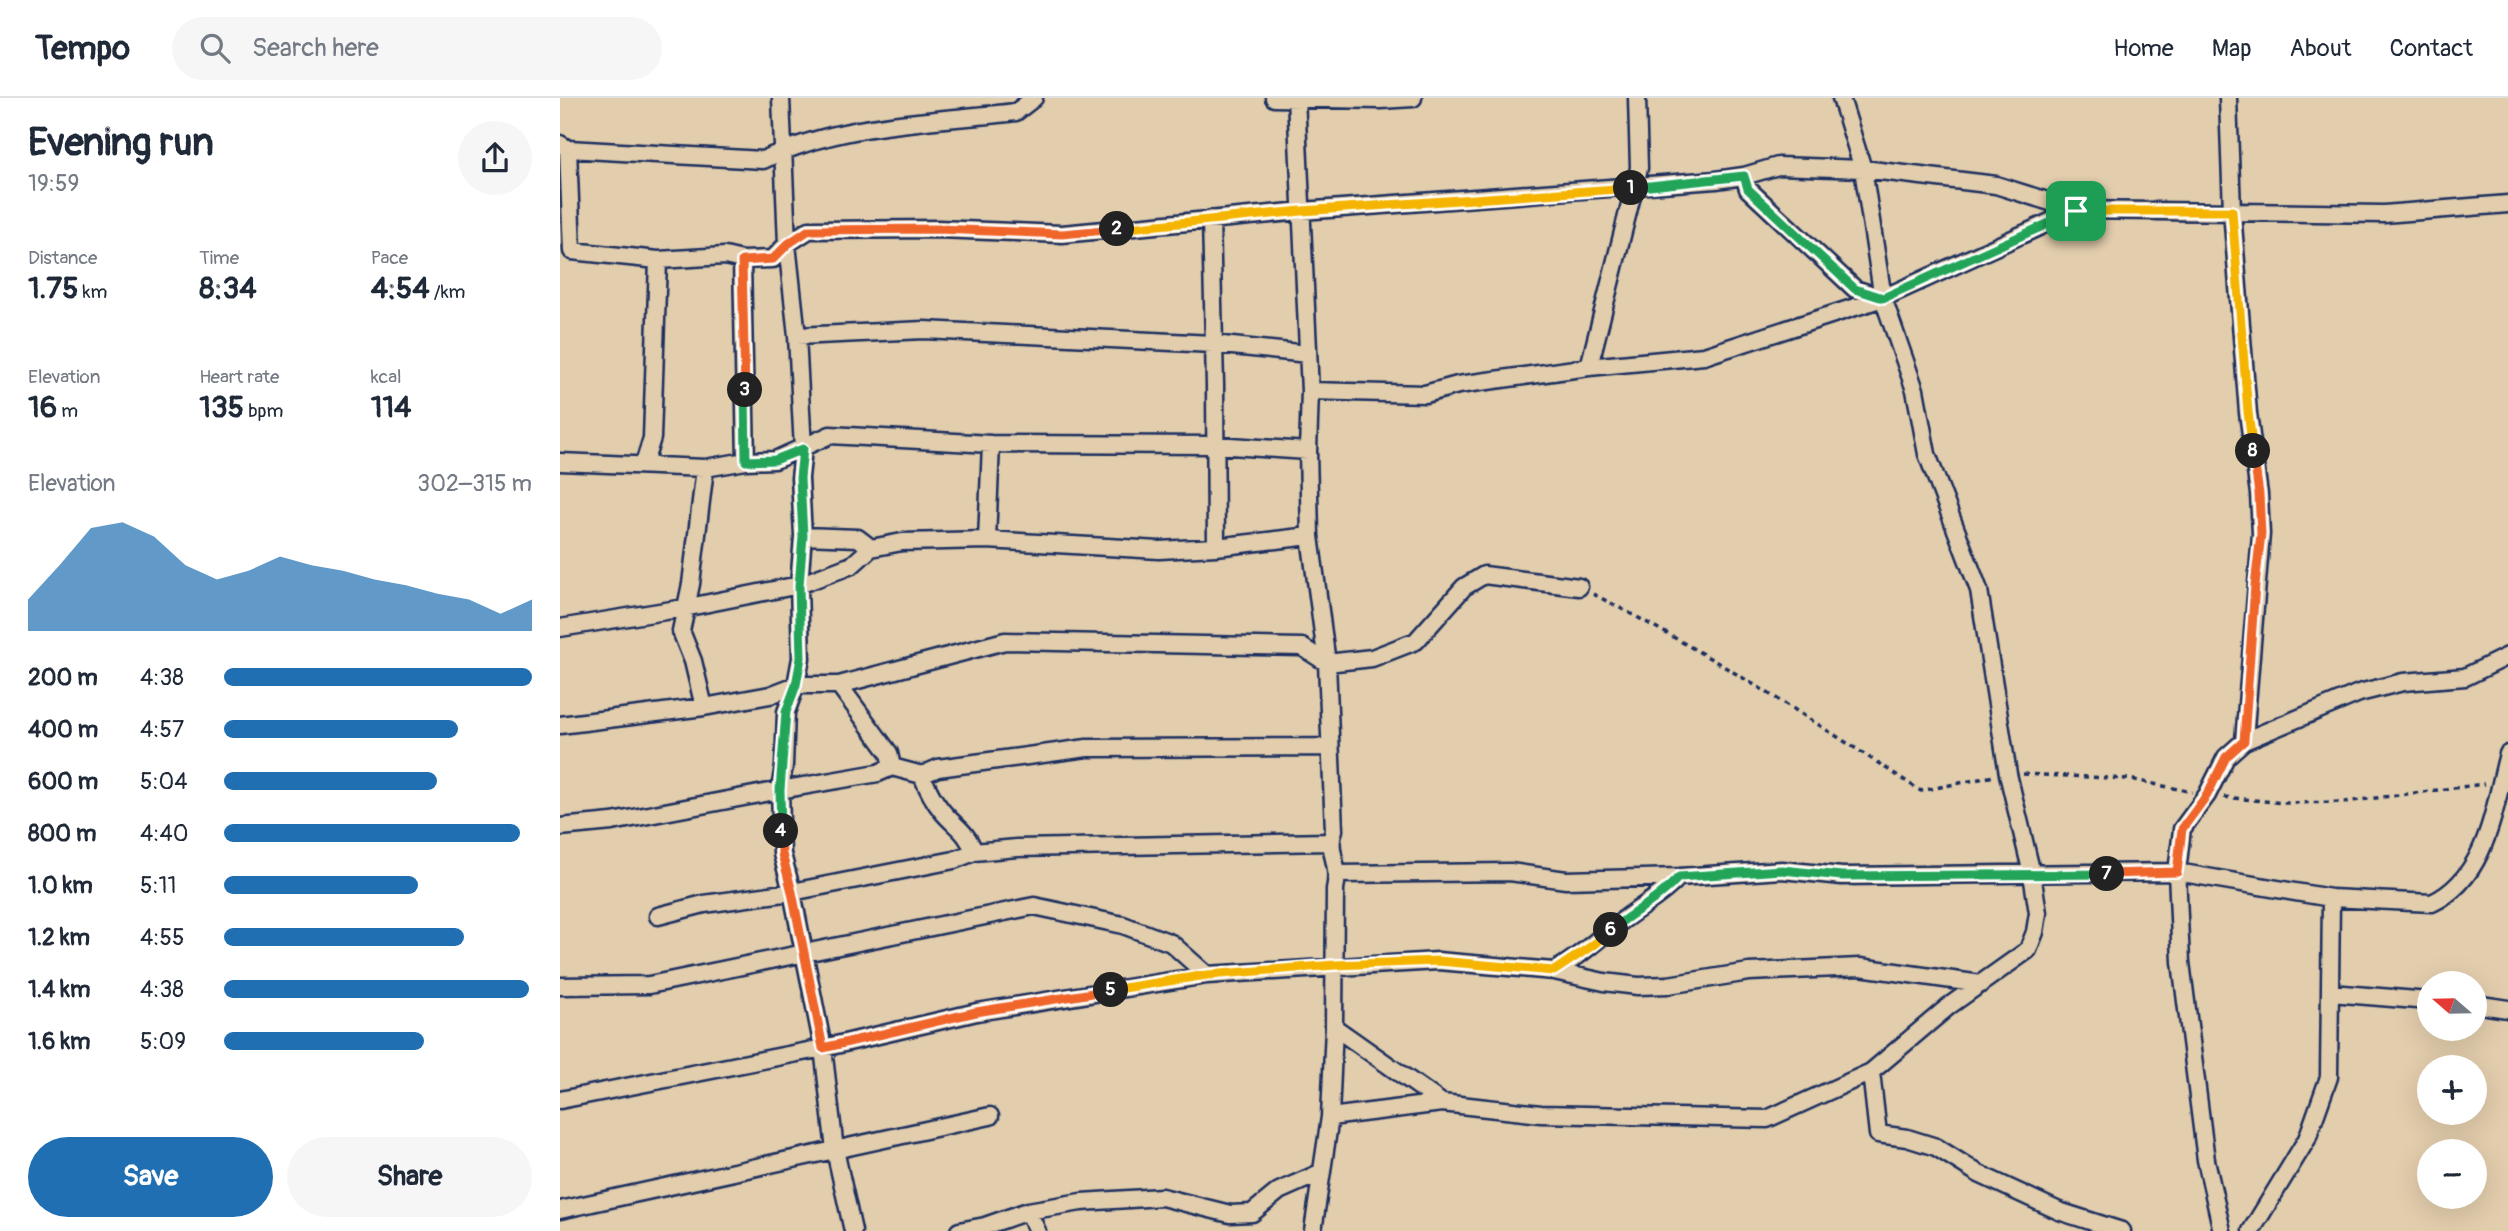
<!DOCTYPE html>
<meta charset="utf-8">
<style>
body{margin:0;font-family:Pangolin,sans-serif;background:#f6f6f7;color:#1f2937;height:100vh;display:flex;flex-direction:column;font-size:26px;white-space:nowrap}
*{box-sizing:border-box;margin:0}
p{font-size:23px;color:#747a83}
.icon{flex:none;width:38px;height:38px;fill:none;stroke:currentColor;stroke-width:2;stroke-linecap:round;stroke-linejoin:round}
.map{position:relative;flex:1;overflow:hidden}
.drawer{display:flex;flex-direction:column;background:#fff;width:560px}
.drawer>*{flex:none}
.needle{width:46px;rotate:290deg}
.fabs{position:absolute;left:1857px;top:873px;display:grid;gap:14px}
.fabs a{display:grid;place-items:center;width:70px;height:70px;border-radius:50%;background:#fff;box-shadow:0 7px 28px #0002;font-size:35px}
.pin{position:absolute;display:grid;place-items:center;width:60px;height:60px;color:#fff;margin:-30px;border-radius:14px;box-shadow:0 4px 10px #0006}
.km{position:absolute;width:35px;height:35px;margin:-18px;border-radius:50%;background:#222;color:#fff;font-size:19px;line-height:35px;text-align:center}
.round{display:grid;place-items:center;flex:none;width:74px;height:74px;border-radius:37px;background:#f6f6f7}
.headline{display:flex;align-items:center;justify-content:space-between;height:119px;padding:0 28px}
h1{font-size:38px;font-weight:700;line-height:52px}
.stats{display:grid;grid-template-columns:repeat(3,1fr);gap:10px;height:119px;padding:7px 28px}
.stats div{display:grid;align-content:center}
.stats b{font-size:30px;font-weight:700}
.stats small{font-size:19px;font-weight:400}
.stats p{font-size:19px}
.chart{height:196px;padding:14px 28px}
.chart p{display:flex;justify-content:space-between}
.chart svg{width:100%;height:126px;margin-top:7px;fill:#1f6fb2;opacity:.7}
.cta{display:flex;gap:14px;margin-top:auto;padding:14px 28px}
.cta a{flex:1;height:80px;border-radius:42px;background:#1f6fb2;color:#fff;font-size:28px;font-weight:700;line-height:80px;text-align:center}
.cta a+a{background:#f6f6f7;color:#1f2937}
ul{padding:0 28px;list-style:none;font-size:23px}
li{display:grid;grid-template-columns:112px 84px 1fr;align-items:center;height:52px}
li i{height:18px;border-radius:9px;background:#1f6fb2}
header{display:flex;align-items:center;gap:42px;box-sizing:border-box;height:98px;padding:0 35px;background:#fff;border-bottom:2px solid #e0e1e3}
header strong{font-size:33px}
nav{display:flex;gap:38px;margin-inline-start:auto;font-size:24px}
.search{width:490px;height:63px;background:#f6f6f7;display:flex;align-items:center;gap:18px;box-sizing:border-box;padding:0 24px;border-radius:38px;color:#747a83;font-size:26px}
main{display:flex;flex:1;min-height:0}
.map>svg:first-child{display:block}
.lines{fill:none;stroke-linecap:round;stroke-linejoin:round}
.street-casing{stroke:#1b2f5e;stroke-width:21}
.path{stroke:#1b2f5e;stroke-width:3.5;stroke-dasharray:5 5;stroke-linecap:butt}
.street{stroke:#e2cdac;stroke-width:16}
.split-1-casing{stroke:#fff;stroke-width:14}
.split-2-casing{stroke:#fff;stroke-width:14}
.split-3-casing{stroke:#fff;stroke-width:14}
.split-4-casing{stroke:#fff;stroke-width:14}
.split-5-casing{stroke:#fff;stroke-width:14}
.split-6-casing{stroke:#fff;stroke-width:14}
.split-7-casing{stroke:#fff;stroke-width:14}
.split-8-casing{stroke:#fff;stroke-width:14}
.split-9-casing{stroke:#fff;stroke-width:14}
.split-1{stroke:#22a559;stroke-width:9}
.split-2{stroke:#f5b400;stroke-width:9}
.split-3{stroke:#f0652b;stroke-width:9}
.split-4{stroke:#22a559;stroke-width:9}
.split-5{stroke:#f0652b;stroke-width:9}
.split-6{stroke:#f5b400;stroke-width:9}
.split-7{stroke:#22a559;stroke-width:9}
.split-8{stroke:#f0652b;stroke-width:9}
.split-9{stroke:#f5b400;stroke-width:9}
</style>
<header>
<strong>Tempo</strong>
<div class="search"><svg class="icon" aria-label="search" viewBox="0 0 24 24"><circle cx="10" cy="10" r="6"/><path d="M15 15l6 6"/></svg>Search here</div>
<nav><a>Home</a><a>Map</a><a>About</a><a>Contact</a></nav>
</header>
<main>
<section class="drawer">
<div class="headline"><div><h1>Evening run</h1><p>19:59</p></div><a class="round"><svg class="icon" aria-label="share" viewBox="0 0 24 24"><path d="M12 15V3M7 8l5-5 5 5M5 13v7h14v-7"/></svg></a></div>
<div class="stats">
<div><p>Distance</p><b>1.75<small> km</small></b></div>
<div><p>Time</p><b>8:34</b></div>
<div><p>Pace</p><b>4:54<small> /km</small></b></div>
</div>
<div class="stats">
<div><p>Elevation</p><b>16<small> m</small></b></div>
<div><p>Heart rate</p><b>135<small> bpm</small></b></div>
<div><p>kcal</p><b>114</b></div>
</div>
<div class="chart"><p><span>Elevation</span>302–315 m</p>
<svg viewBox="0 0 160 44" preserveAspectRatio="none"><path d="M0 44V33L10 21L20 8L30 6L40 11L50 21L60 26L70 23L80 18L90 21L100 23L110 26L120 28L130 31L140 33L150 38L160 33V44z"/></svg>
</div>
<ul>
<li><b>200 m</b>4:38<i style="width:100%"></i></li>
<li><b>400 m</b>4:57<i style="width:76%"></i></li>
<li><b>600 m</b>5:04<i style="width:69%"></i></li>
<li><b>800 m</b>4:40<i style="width:96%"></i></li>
<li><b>1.0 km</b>5:11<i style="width:63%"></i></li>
<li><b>1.2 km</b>4:55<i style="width:78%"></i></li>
<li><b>1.4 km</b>4:38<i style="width:99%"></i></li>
<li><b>1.6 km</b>5:09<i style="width:65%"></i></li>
</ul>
<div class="cta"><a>Save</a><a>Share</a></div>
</section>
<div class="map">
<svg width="1948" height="1133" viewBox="0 0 1948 1133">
<rect width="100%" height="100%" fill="#e2cdac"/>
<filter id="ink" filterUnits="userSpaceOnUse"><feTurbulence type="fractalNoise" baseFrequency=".0143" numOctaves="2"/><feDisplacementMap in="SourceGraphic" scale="14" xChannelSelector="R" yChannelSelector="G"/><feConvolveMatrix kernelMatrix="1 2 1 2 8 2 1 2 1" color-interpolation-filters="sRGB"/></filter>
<g filter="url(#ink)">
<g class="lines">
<g class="street-casing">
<path id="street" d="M221,0L227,146L237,238L243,351L240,380L243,438L239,487L241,560L236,587L226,614L224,667L220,692L222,756L232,794L263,950L275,1052L293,1133
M714,0L820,2L853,0
M736,0L750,293L748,353L750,438L767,565L774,732C766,754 781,765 775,791L774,929L770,1019L753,1133
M1668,0L1672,113L1688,315L1699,396L1701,436L1684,643
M0,46L8,51L203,62C281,24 371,24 456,14L474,0
M8,51L12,153L98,162L165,158L182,162L213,161L227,146L249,132L378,131L502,136L742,113L1156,82L1184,78L1218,68L1303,71L1436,87L1516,112
M1184,78L1188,91L1295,191L1323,200
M651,121L655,287L656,449
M182,162L186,363
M237,238L364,232L653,246L748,256
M1029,269L1079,70L1077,0
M750,293L865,296L898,287L1029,269L1144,258L1323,200L1516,112L1824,116L1948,106
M0,364L145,370L186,363L215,362L270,337L431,346L655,347L748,353
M84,366L92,340L98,162
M243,438L298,440L311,450
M427,442L431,346
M0,530L124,510L239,487L292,467L311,450L342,444L427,442L599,452L656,449L750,438
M279,587L329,655L332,669
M144,609L133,563L121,533L131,486L145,370
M0,627L144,609L210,597L236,587H279L445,543L742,549L767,565L812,560L856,543L904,489L924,477L1019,489
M362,677C367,690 373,702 382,713C395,729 407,733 414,754
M0,729L52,724L220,692L318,675L332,669L362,677L378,670L527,650L769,649
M779,776L950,774L1006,782L1119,779L1222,772L1282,778L1617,774L1771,800L1769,979L1747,1041L1691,1133
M1771,800L1872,805C1928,779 1934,708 1948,656
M98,818L144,806L232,794L394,762L414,754L457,750L770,744
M994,873C1021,859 1041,837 1066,820C1086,805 1101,798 1119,779
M0,888L89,887L474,808L563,827L611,845L647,877
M1771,895L1869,903
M1914,906L1948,911
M774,929L882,1005
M1311,974L1318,1036L1347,1040L1376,1049L1419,1076L1499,1113L1562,1133
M0,1002L263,950L417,914L647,877L878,863L994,873L1044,884L1078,888L1108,887L1189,874L1300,869L1421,886
M770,1019L882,1005L981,1016L1207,1021L1311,974L1389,908L1468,852L1475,834L1478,815L1472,776L1448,676L1419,492L1367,356L1355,292L1323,200L1303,71L1281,0
M0,1112L430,1018
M468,1113L477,1133
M399,1133L425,1128L468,1113L521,1104L602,1099L670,1116L692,1115L719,1093L762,1074
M1662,1133L1646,1062L1621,864L1617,774L1622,731L1647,697L1666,659L1684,643L1799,595L1843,584L1905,579L1948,558"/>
</g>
<path class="path" d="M1033,496C1147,554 1254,623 1361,693L1434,678
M1463,676L1570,681L1632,694
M1664,699L1724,705L1785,704L1924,686"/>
<use href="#street" class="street"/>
</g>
</g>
<g class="lines" filter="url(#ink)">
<g class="split-1-casing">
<path id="split-1" d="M1071,90L1184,78L1188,91L1295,191L1323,200L1516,113"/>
</g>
<g class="split-2-casing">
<path id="split-2" d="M557,131L742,113L1071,90"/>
</g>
<g class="split-3-casing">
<path id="split-3" d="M185,292L182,163L213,161L228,146L249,132L378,131L502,136L557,131"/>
</g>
<g class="split-4-casing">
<path id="split-4" d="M185,292L186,363L215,362L243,351L240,380L243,438L239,488L241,560L236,587L226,614L220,692L221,733"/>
</g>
<g class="split-5-casing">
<path id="split-5" d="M221,733L222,756L232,794L263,950L416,914L551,892"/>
</g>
<g class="split-6-casing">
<path id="split-6" d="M551,892L647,877L775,867L878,863L994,873L1033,847L1051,832"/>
</g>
<g class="split-7-casing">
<path id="split-7" d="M1051,832C1074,813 1098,802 1119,779L1222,772L1282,778L1547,776"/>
</g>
<g class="split-8-casing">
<path id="split-8" d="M1547,776L1617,774L1622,731L1647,697L1666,659L1684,643L1695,487L1701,436L1699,396L1693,353"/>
</g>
<g class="split-9-casing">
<path id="split-9" d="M1516,113H1672L1688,314L1693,353"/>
</g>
<use href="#split-1" class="split-1"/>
<use href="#split-2" class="split-2"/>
<use href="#split-3" class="split-3"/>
<use href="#split-4" class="split-4"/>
<use href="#split-5" class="split-5"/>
<use href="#split-6" class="split-6"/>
<use href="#split-7" class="split-7"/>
<use href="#split-8" class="split-8"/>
<use href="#split-9" class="split-9"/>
</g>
</svg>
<div class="fabs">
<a><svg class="needle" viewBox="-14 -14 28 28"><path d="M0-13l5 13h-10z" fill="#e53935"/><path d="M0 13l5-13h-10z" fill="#747a83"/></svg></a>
<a>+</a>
<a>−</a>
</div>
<div class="pin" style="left:1516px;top:113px;background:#1e9e55"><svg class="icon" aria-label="arrive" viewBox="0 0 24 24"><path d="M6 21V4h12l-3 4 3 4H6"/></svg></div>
<b class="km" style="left:1071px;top:90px">1</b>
<b class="km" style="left:557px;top:131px">2</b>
<b class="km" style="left:185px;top:292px">3</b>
<b class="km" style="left:221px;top:733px">4</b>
<b class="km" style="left:551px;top:892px">5</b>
<b class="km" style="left:1051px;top:832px">6</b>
<b class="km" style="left:1547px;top:776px">7</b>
<b class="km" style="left:1693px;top:353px">8</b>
</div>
</main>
